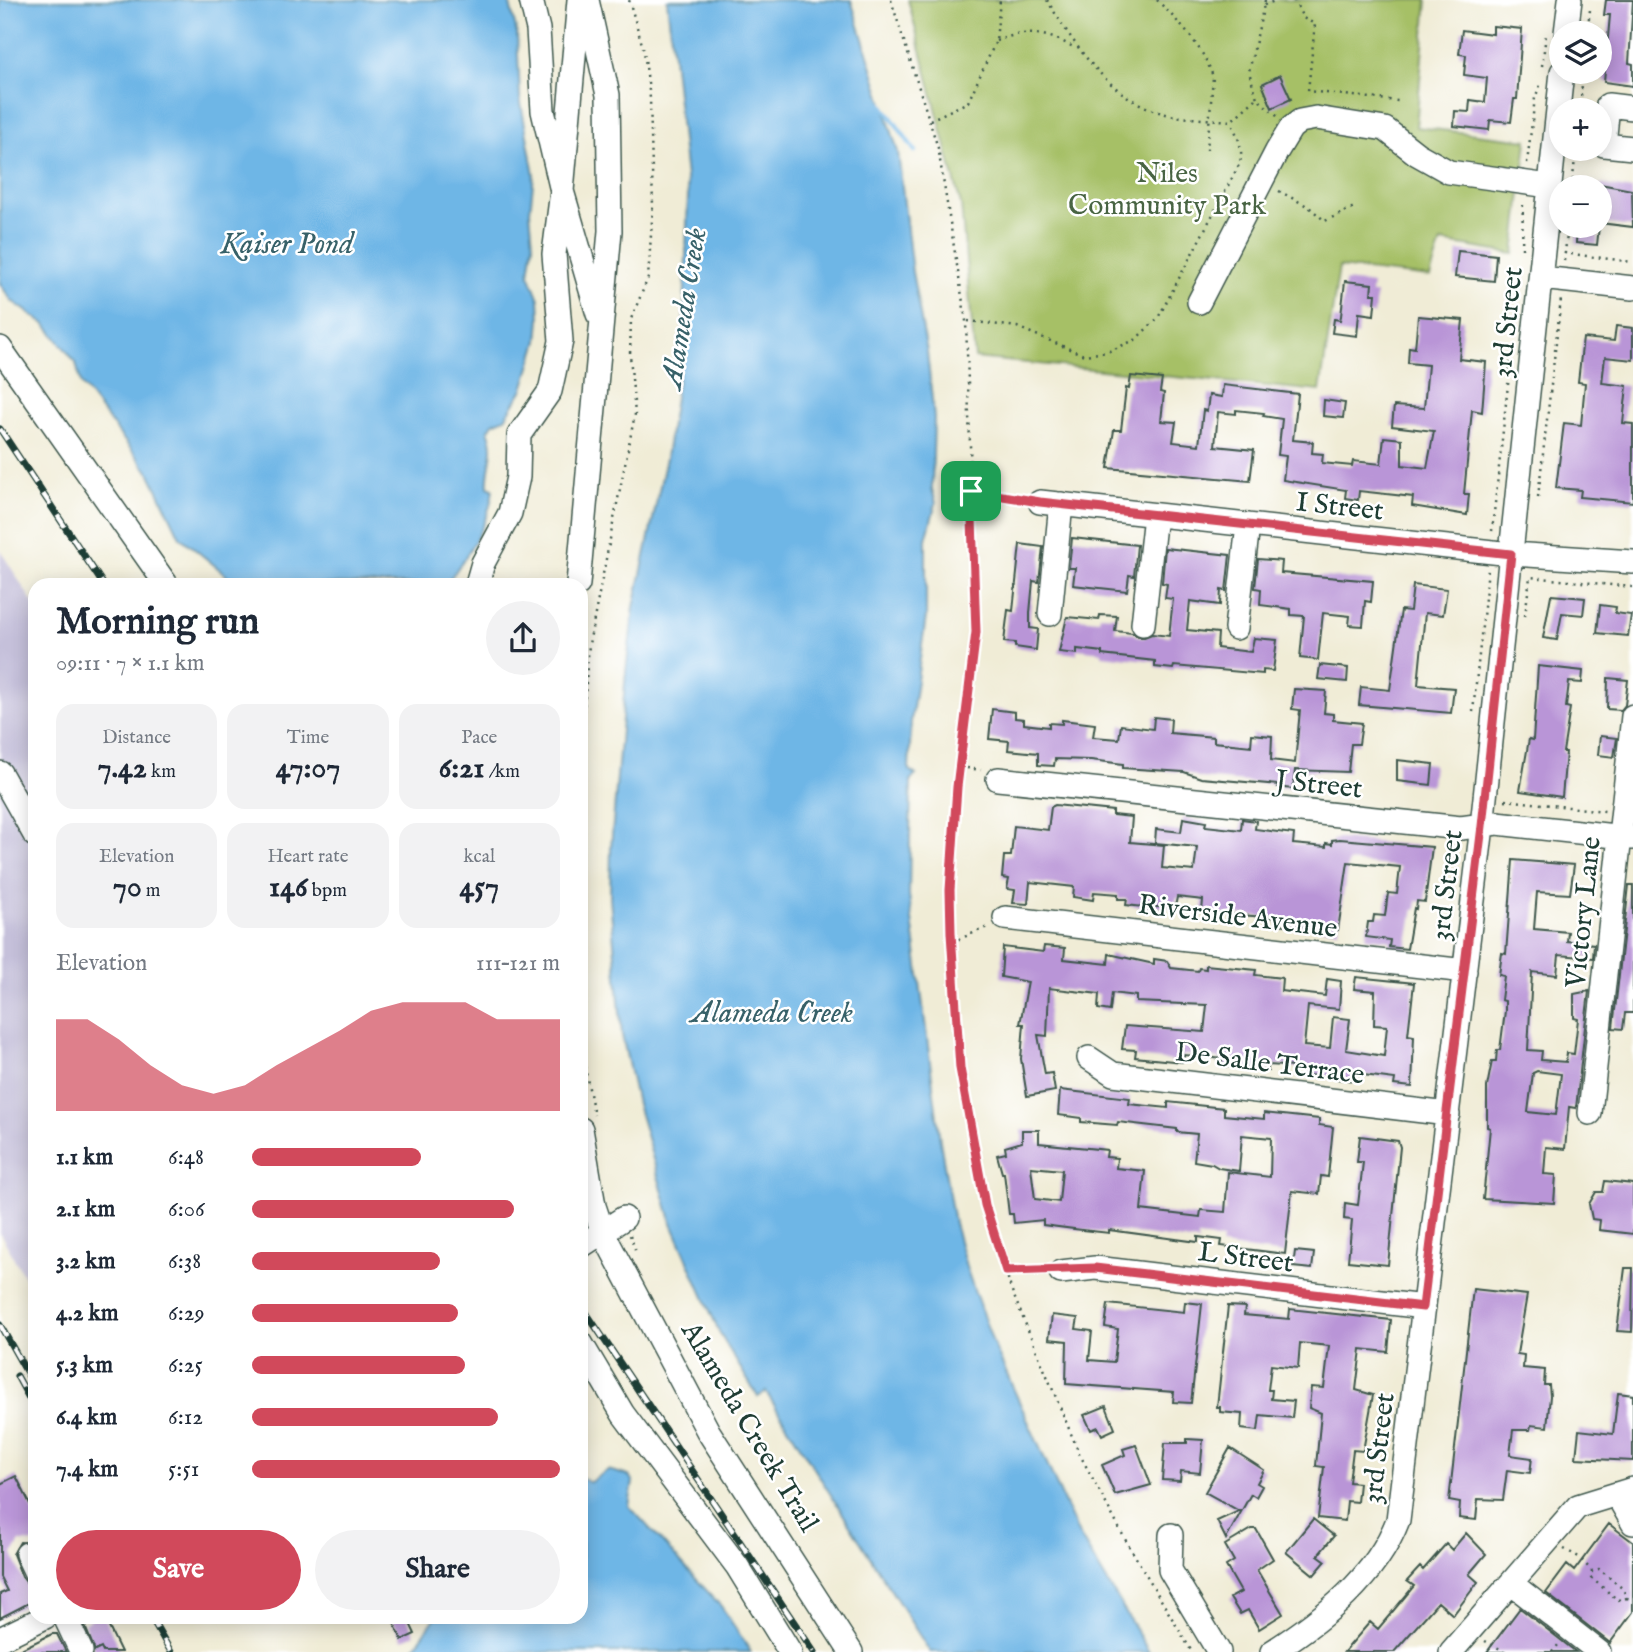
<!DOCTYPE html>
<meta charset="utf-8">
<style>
body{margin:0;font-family:"IM FELL English",serif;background:#f2f2f3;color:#1f2937;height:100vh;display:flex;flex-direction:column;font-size:26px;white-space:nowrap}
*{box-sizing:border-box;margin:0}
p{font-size:23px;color:#747a83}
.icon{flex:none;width:38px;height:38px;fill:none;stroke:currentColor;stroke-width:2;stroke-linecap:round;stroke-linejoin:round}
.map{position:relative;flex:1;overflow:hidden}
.panel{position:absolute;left:28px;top:578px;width:560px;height:1046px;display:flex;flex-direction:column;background:#fff;border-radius:21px;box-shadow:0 4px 18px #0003}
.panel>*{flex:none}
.buttons{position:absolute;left:1549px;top:21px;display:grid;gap:14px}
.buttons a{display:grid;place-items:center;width:63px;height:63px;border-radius:50%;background:#fff;box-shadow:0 4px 18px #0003;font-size:35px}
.pin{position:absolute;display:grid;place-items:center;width:60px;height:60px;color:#fff;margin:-30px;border-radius:14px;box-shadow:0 4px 10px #0006}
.round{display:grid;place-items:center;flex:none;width:74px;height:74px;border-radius:37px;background:#f2f2f3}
.summary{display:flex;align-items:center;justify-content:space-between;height:119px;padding:0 28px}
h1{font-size:38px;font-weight:800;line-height:52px}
.metrics{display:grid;grid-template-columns:repeat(3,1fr);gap:10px;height:119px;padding:7px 28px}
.metrics div{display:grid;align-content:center;border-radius:18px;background:#f2f2f3;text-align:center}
.metrics b{font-size:30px;font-weight:800}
.metrics small{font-size:19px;font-weight:400}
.metrics p{font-size:19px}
.chart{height:196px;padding:14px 28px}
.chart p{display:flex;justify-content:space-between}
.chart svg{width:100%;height:126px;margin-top:7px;fill:#d1495b;opacity:.7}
.cta{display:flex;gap:14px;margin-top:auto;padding:14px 28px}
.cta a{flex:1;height:80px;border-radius:42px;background:#d1495b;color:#fff;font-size:28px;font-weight:800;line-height:80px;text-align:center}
.cta a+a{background:#f2f2f3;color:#1f2937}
ul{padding:0 28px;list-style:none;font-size:23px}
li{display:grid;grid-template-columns:112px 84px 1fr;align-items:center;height:52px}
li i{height:18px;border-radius:9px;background:#d1495b}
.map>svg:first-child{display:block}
.industrial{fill:#c5c0da}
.green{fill:#a6c066;stroke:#627e4d;stroke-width:2}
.water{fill:#6eb6e6;stroke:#467a8d;stroke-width:2}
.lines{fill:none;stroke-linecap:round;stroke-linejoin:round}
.stream{stroke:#6eb6e6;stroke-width:4.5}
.building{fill:#b995d7;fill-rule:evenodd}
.minor-casing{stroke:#3e574c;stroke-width:26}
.path{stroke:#3e574c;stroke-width:2.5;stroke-dasharray:2 5;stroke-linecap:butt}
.minor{stroke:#fff;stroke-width:23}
.rail-casing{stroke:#1f3d34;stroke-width:7}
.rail{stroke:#fff;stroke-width:4.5;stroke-dasharray:13;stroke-linecap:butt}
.route-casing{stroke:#fff;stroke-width:14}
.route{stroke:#d1495b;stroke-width:9}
.labels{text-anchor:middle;stroke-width:5;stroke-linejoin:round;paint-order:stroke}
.park-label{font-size:28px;fill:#486443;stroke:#fff}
.street-label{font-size:28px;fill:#1f3d34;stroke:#fff}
.water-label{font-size:30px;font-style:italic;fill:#376169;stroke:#fff}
</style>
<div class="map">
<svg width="1633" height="1652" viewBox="0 0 1633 1652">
<rect width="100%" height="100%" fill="#fff"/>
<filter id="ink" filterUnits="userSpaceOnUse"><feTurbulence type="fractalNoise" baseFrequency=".0143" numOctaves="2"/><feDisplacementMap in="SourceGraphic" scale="14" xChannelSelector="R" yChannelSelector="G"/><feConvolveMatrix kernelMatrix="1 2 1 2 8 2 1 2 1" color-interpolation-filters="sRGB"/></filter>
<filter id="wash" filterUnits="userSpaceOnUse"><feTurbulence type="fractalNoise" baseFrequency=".00686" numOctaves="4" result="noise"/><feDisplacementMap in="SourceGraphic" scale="28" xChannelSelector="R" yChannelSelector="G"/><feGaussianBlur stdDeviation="1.57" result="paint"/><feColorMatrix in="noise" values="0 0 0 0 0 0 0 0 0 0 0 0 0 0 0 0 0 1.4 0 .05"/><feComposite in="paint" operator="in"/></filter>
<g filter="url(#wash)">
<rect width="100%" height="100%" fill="#f0ecd6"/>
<path class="industrial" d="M0,550L35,606V1296L0,1233Z"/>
<path class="green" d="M908,0H1427L1416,127L1527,140L1514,254L1441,242L1430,277L1339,267L1320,391L975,358L961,205Z"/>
<path class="water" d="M0,0H509L517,34L520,98L534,174L530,211L533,245L529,274L539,299L540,319L538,341L523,389L505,418L493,423L488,431C498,451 486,466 488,487L493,489C490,523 466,558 446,584H232L225,574L180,537L150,474L81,384L76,363L46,325L12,301L0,284Z
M667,0H851L898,152L912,272L927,352L934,418L932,489L936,503L926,539V617L911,722L909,770L916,775L911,780L909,895L940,1141L954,1223L967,1270L993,1343L1078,1533L1149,1652H930L766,1392L758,1397L720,1334L672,1224L637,1104L622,1035L610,898L611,847L626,671L634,607L666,458L683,343L688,196Z
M608,1470L629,1476L633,1482L629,1506L721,1606L751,1652H411L436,1617H581V1478L590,1482Z"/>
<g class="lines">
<path class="stream" d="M881,103L915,151"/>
</g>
<g id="blocks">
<path class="building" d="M1606,0H1633L1629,63L1633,64V86L1604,82L1610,15H1604Z
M1493,26L1522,29L1517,99H1514L1511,122L1490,120L1489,130L1454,126L1455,111L1469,112L1470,100L1485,102L1487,78L1464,75L1466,55L1459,54L1462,30L1493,34Z
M1280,75L1291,99L1272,108L1262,84Z
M1600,184L1632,190L1633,227L1600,223Z
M1577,226H1599L1597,245L1576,243Z
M1458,251L1496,255L1494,281L1455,277Z
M1345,281L1372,284L1371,294H1376L1374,315L1359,313L1357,336L1332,333L1334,319L1340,320L1341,316Z
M1418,316L1463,320L1459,359L1486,362L1482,412L1472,410L1464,494H1469L1467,515L1412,506L1413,497L1359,491L1358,500L1345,498L1346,490L1283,480L1286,456L1278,455L1282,419L1263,416L1264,413L1236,410V414L1218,412L1215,446L1254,450L1250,481L1108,468L1114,430H1121L1126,388L1129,389L1131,376L1162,379L1160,392L1164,393L1161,421L1176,422L1173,442L1199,445L1203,410L1207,411L1209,395L1222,397L1223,385L1298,394L1293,440L1313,442L1312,453L1323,454L1322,463L1352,466L1353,461L1381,464L1384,437L1402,439V465L1427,468L1434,431L1392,426L1394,406L1424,408L1428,365L1408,363L1409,347L1415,348Z
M1616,326L1633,328V360L1605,357L1602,383L1627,386L1623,423L1633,424V502L1580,497L1581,490L1556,488L1564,423L1581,425L1585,383L1578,382L1583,338L1614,341Z
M1324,400L1345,403L1343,418L1323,416Z
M1072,538L1137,545L1134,576L1129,575L1127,591L1073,585L1075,568H1069Z
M1020,544L1043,547L1039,582L1033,581L1030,613V628L1038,629L1036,650L1015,647V643L1004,642L1008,610L1013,611Z
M1165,548L1230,555L1226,591L1221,590L1220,605L1190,601L1187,630L1218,633L1217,648L1251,652L1254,638L1277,640L1273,671L1263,670V674L1174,666L1173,669L1155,667V661L1102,655V652L1077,649V654L1059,652L1067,617L1099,620L1100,615L1117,616L1115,631L1132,633L1142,638L1152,634L1169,636L1173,599L1165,598L1167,584L1162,583Z
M1258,559L1282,561L1281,573L1373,581L1371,602L1365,601L1363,626L1349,625L1350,616L1323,613L1318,660L1300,658L1304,616L1291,615V609L1260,605L1261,589L1255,588Z
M1413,585L1447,589L1443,615L1425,613L1418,685L1454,688L1451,713L1359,705L1361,687L1390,690L1401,610L1410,611Z
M1551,595L1585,598L1583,615L1562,613L1557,640L1543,638Z
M1600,605L1616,607L1615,613L1631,615L1628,636L1597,633Z
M1320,665L1348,668L1347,682L1318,679Z
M1538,666L1583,671L1582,683L1569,682L1566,707L1570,708L1563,752H1566L1562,797L1520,791L1529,739L1533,740Z
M1608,678L1628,680L1625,705L1621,710L1607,709Z
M1294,689L1326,691L1324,713L1333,714V720L1362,723L1359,744H1351L1348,772L1295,770L1293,789L1278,787L1279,785L1201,778L1184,772L1123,768V764L1091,760L1055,759L1054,766L1038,765V753L1008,750L1009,741L989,739L992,709L1015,712V718L1024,719V724L1049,727V723L1062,724V720L1095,724L1093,737L1119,739L1121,725L1153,729L1154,717L1171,719L1170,733L1214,737V742L1251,746L1252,734L1272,736L1271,760L1295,763L1300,710L1292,709Z
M1600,736L1617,738L1614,757L1598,755Z
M1397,760L1433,764L1431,785L1397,781Z
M1055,805L1113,811V815L1132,817L1130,842L1164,845L1162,868L1194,871L1197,847L1155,843L1156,829L1181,832L1183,818L1206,822L1205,826L1241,830L1242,819L1256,821L1255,829L1294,834L1293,844L1326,847V843L1332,844V840L1340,839L1432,847L1425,902L1417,901L1416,909L1414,908L1407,949L1389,947L1390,940L1366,937L1368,922H1373L1374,915L1385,916L1388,893L1397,894L1400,867L1348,862L1338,930L1277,924L1278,918L1202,912L1203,900L1177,897L1175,907H1144L1126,905L1127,899H1118V894L1094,892L1093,900L1073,897L1074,887L1030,882L1028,904L1013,903L1015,890L1007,889L1009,879L1002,878L1004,856H1011L1014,826L1048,830L1051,807Z
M1513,860L1574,865L1570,894L1537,892L1534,929L1568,932L1567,941L1594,944L1593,958L1559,955L1557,975L1532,972L1528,1050L1542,1051L1541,1060L1566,1062L1567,1053L1574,1054L1578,1019L1574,1018V994L1589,991L1576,1108L1569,1107L1565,1149L1546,1147L1544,1174L1556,1175L1554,1203L1483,1199L1490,1128L1487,1127V1087L1492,1061H1496L1497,1050H1500L1505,1011V1001L1501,1000L1504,976L1499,975L1502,953L1506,954ZM1537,1071L1561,1074L1556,1115L1528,1112L1533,1073Z
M1629,885H1633V1013H1625L1623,1029L1613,1028Z
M1044,946L1065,948L1064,959L1108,964L1109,954L1154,964V959L1167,961L1171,968L1198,971L1199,968L1206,969V965L1256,970L1255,975L1282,978L1281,991L1325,996L1327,979L1341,981L1339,1009L1308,1006L1304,1046L1330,1048L1333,1017L1350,1019L1346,1050L1384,1056L1387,1026L1374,1025L1375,991L1354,989L1356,977L1414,983L1408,1035L1414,1036L1412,1087L1394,1085L1395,1079L1355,1074V1081L1336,1079L1308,1075V1069L1284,1066L1268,1065V1071L1222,1066V1059L1198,1056L1183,1055L1182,1062L1135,1057L1136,1050L1122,1049L1125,1026L1204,1032L1207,1005L1136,1002V996L1112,993L1110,1011L1098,1009L1099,994L1049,988L1047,1036L1038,1035L1045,1074L1052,1073L1055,1091L1027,1096L1021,1059L1024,1024H1020L1028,982L1001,977L1003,947L1043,952Z
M1060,1090L1130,1098L1129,1104L1168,1108V1102L1224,1108V1115L1264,1119V1113L1319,1119V1125L1333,1127L1328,1177L1321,1176L1319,1194L1292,1191L1285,1254L1221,1246L1222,1240L1198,1237V1242L1109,1230V1233L1082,1230L1043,1225V1220L1014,1223L1013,1214H1009L1004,1173H1002L997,1155L1006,1153L1005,1147L1022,1142V1130H1039V1143L1107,1150L1106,1157L1117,1158L1116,1168L1145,1171L1141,1210L1200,1217L1201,1210L1225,1212L1228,1172L1270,1177L1271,1138L1242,1135L1239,1171L1219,1168L1212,1164L1194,1161L1197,1134L1177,1132V1129L1118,1122L1117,1125L1081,1122V1118L1058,1115ZM1031,1167L1062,1170L1059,1202L1035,1199Z
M1360,1136L1398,1141L1400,1147L1388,1265L1348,1261L1352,1220L1344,1219L1345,1203L1358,1205L1363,1162H1357Z
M1605,1181L1633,1184V1234L1599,1230L1600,1220L1592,1219L1589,1204L1596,1192H1603Z
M1295,1251L1314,1253L1312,1269L1293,1267Z
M1625,1268H1633L1632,1332L1617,1331Z
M1473,1289L1527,1295L1517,1354L1524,1355L1523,1368L1545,1370L1544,1385H1549L1550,1396L1547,1427L1531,1425L1530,1430H1513L1510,1455L1532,1458L1530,1473L1507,1470L1503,1500L1478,1499L1476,1520L1459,1518L1460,1503L1449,1501Z
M1185,1302L1202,1304L1191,1403L1173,1402L1174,1392L1066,1384L1067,1341L1049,1339L1052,1315L1078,1318L1076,1329L1092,1331L1089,1360L1114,1362L1118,1329L1105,1327L1108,1304L1184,1312Z
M1228,1306L1245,1307L1244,1315L1289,1319L1290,1309L1391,1320L1388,1352L1361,1349L1356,1390L1373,1395L1363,1451L1353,1450L1349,1482L1359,1483L1357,1502L1347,1501L1345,1521L1318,1518L1324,1467L1316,1466L1321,1413L1309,1408L1311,1387L1324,1388L1329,1346L1300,1343L1298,1368L1271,1365L1268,1390H1272L1271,1399L1294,1401L1292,1418L1260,1415L1258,1431L1241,1429L1242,1414L1220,1412V1407H1217Z
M1618,1393L1633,1395V1461L1576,1458L1579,1430L1613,1434Z
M1106,1406L1115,1429L1102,1435L1098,1427L1091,1430L1084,1415Z
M1187,1439L1203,1440L1200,1473L1181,1471L1180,1481L1162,1480L1165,1443H1187Z
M1136,1445L1151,1485L1115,1495L1102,1465L1125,1455L1123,1449Z
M1230,1448L1264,1470L1257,1483L1262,1486L1256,1497L1251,1494L1226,1539L1217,1521L1239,1511L1205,1492Z
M16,1476L35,1514V1543L20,1542L13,1554L22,1577L35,1593V1600L0,1618V1594L7,1591L0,1577V1484Z
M1313,1519L1334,1536L1318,1555L1326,1561L1314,1575L1286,1552Z
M1609,1524L1633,1542V1612L1610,1643L1546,1593L1567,1565L1574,1571Z
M1252,1529H1256L1273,1559L1257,1570L1283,1614L1259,1629L1248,1610L1240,1614L1230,1598L1241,1592L1226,1566L1234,1561L1225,1545Z
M1466,1533L1486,1554L1469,1574L1478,1582L1453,1615L1438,1602L1394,1652H1344L1370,1622L1378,1629L1414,1586L1407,1581L1420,1567L1423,1570L1446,1544L1452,1550Z
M1520,1608L1576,1652H1487Z
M93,1617H104L121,1652H103L101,1648L95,1651L84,1624Z
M391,1617H407L415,1634L402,1640Z
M52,1634H57L66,1652H15Z"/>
</g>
</g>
<g filter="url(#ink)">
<use href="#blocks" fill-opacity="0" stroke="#3e574c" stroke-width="2"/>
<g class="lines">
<g class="minor-casing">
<path id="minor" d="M579,0L562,191L598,314
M1566,33L1570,0
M1633,108L1608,105L1604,145L1633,148
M1541,278L1633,288
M1199,302L1277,151L1291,128L1300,121L1316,118L1385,129L1417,154L1449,172L1549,186
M0,348L166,584
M1040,502L1511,554L1633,562
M477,584L483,563L510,513L518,477L519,435L550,391L561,341L554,254L562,191L543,111L538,29L531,0
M578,584L610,231L608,95L587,0
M1050,614L1061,504
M1143,624L1155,515
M1236,628L1248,525
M0,773L35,835
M998,779L1461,828L1497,823L1633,838
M1005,918L1465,971
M1089,1058L1113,1074L1448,1114
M1590,1113L1633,716
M581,1129L594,1206L603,1233L708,1431L851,1652
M581,1246L624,1218
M1061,1272L1095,1268L1424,1307
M581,1343L623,1414L737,1566L790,1652
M1617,1495L1633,1523
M1171,1535L1170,1570L1219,1652
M27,1554L35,1571
M1512,1584L1599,1652
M65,1617L81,1651
M0,1639L45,1617
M1272,1652C1323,1619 1376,1578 1398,1520L1482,826L1562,72
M1451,1652L1578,1506L1633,1489"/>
</g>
<path class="path" d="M891,0L938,148L966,321L976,632L957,787L950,890L960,1068L977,1170L1011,1289L1079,1453L1125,1539L1192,1652
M1047,0C1075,46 1110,100 1166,114C1186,119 1210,119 1231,121L1257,98
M1157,0C1178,22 1204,47 1213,77L1207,150
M1265,0L1249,72L1257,98L1278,117
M1294,0L1303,18L1315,24L1308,91L1398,101
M1264,5L1277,0
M1587,33L1590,10
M996,41C1026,29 1046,32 1075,48
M1542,66L1546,35
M1580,110L1583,72
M930,120L968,102L996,41L1000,0
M1527,163L1535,98L1541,83
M1572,187L1576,149
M1279,191L1309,207L1325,221L1354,207
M1522,249L1523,200
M1564,253L1633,262
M1564,261L1568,226
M968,321L1017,327L1084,355L1107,352L1135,340L1158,318L1239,165C1245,149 1237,136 1231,121
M971,491L1023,499
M1538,497L1561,299
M1492,531L1511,357
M1525,616L1530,577L1633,587
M1473,712L1488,569
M581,747L589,644L635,414L630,355L631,319L648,278L653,206L650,98L644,51L629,0
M960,767L981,770
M1505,800L1605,811
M952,942L990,926
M581,1046L594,1115
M630,1235L636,1252
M1006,1271L1044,1270
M1564,1549L1579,1557L1592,1571L1599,1569L1623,1589L1627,1598L1633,1600
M1592,1571L1591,1578L1618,1600L1627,1598
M1485,1641L1506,1652
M1552,1652L1559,1644"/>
<use href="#minor" class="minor"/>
<g class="rail-casing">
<path id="rail" d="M0,429L103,584
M581,1305L814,1652
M0,1325L35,1387
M17,1376L35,1409
M151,1617L171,1652"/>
</g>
<use href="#rail" class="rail"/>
</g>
</g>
<g class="lines" filter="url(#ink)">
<g class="route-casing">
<path id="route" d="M971,491L1040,502L1511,554L1482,826L1423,1307L1095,1268L1006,1271L985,1205L960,1068L951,933L950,890L957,787L976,632Z"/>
</g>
<use href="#route" class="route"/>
</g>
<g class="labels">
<g class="park-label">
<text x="1167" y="182">Niles<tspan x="1167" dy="32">Community Park</tspan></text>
</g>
<g class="street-label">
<text transform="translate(1506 322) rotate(-84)" y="10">3rd Street</text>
<text transform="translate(1340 505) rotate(6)" y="10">I Street</text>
<text transform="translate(1319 783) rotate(6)" y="10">J Street</text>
<text transform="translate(1445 885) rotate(-83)" y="10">3rd Street</text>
<text transform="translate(1582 912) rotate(-84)" y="10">Victory Lane</text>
<text transform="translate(1238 915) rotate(7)" y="10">Riverside Avenue</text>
<text transform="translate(1270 1062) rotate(7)" y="10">De Salle Terrace</text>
<text transform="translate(1246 1256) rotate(7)" y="10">L Street</text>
<text transform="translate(751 1426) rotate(59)" y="10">Alameda Creek Trail</text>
<text transform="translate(1377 1448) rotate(-83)" y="10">3rd Street</text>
</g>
<g class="water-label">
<text x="287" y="253">Kaiser Pond</text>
<text transform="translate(683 308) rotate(-81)" y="10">Alameda Creek</text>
<text x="772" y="1022">Alameda Creek</text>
</g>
</g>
</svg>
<div class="buttons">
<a><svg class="icon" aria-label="layers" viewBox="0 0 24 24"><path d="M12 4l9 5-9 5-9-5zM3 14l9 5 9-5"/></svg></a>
<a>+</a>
<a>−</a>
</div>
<div class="pin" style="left:971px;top:491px;background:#1e9e55"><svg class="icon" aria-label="arrive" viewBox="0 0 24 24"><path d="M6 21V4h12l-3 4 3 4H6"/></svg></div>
<section class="panel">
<div class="summary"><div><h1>Morning run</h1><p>09:11 · 7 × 1.1 km</p></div><a class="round"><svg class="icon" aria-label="share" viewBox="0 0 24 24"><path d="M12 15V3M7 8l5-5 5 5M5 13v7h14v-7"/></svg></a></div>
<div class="metrics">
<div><p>Distance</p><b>7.42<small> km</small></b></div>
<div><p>Time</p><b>47:07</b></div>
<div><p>Pace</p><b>6:21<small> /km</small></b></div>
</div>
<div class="metrics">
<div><p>Elevation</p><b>70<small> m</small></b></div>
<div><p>Heart rate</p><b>146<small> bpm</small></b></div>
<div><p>kcal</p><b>457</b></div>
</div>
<div class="chart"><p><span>Elevation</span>111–121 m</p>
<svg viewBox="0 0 160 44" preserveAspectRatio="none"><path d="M0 44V12L10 12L20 19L30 28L40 35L50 38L60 35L70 28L80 22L90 16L100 9L110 6L120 6L130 6L140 12L150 12L160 12V44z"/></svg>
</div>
<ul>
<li><b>1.1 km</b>6:48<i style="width:55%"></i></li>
<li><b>2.1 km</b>6:06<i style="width:85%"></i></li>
<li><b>3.2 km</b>6:38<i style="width:61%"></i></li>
<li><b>4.2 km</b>6:29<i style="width:67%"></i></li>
<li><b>5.3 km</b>6:25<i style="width:69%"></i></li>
<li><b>6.4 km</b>6:12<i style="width:80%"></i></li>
<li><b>7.4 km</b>5:51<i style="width:100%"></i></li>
</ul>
<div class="cta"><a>Save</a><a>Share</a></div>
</section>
</div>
